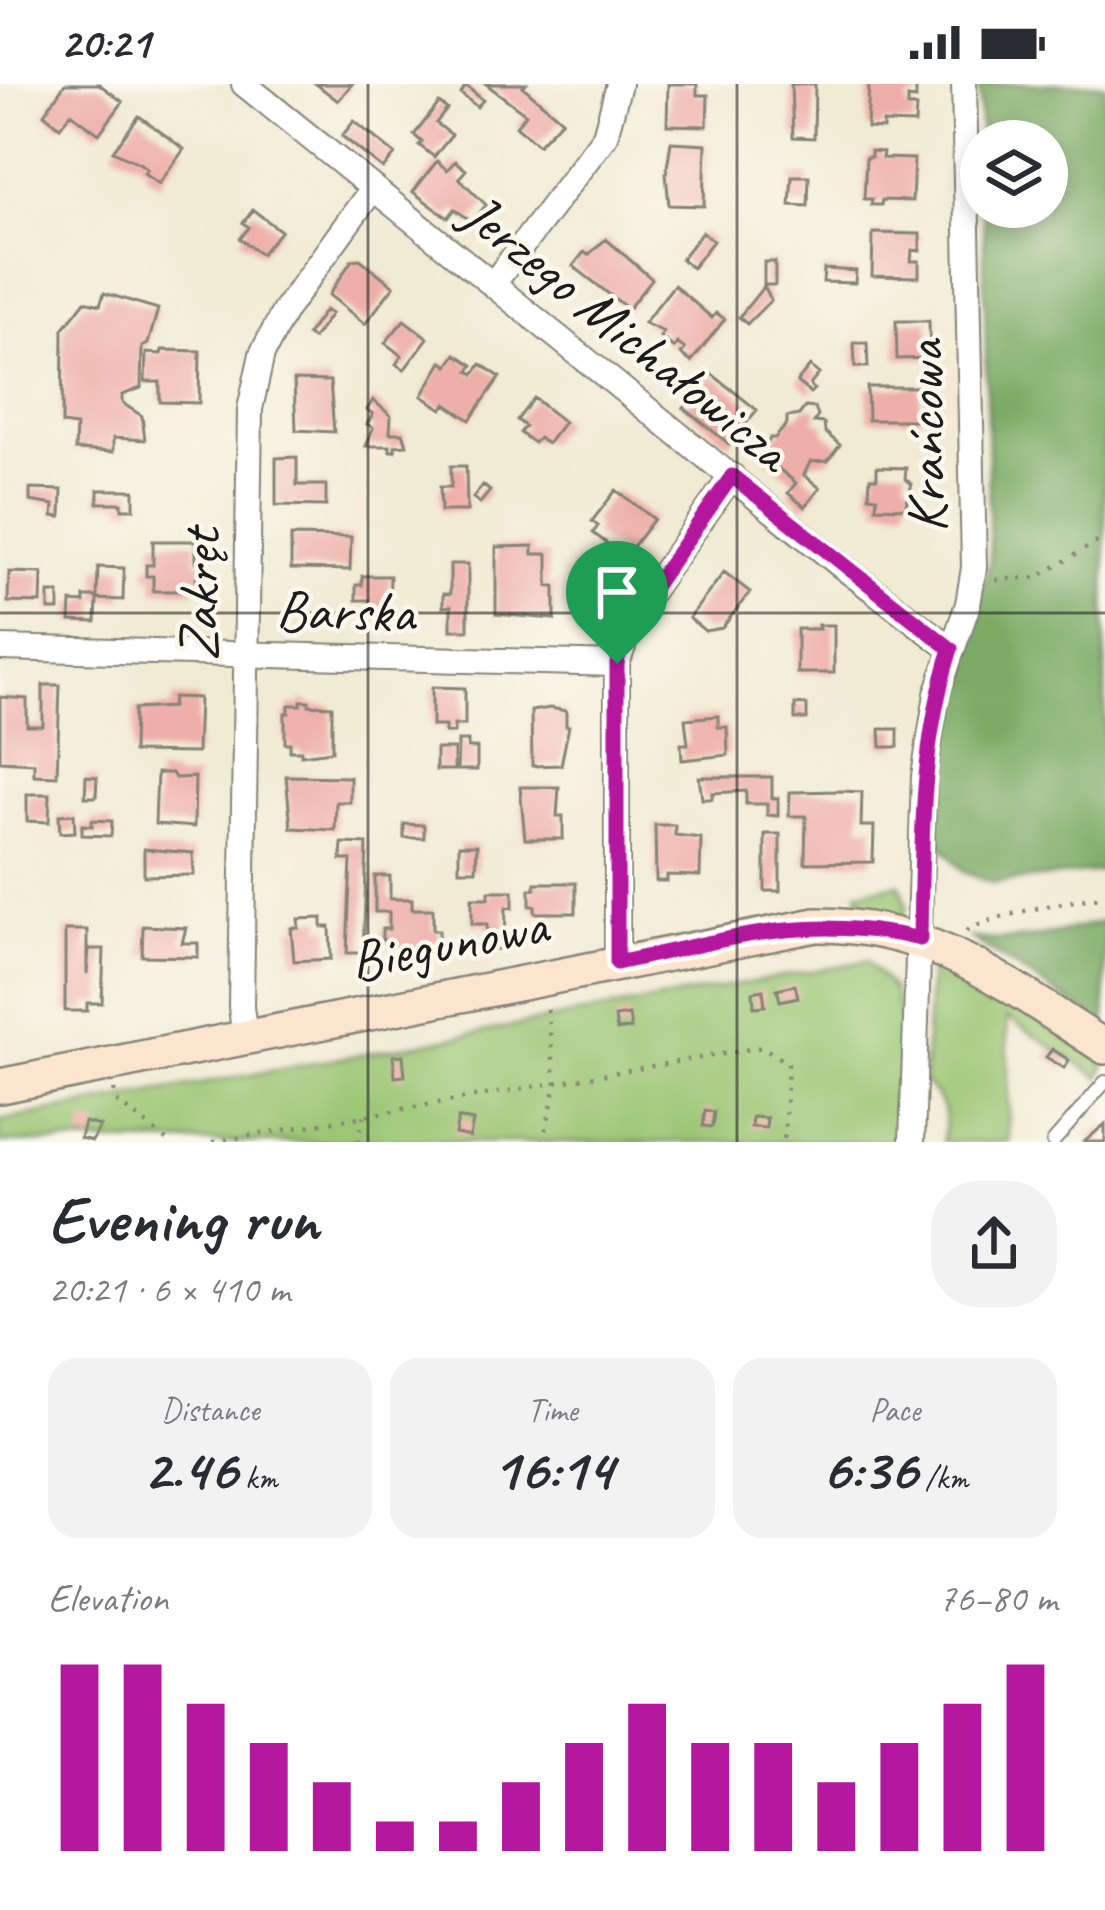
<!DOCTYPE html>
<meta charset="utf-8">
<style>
body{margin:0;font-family:Caveat,sans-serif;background:#f2f2f3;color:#2b2b33;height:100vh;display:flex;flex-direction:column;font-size:45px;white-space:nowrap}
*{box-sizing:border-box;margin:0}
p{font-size:39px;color:#7c7c81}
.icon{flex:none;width:66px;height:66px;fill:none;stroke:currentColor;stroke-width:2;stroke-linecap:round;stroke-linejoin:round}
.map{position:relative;height:1058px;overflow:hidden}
.side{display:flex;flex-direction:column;background:#fff;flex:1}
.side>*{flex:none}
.tools{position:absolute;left:960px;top:36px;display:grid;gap:24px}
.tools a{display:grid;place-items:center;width:108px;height:108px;border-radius:50%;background:#fff;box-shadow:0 6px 18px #0003;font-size:60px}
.pin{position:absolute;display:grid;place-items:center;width:102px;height:102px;color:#fff;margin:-123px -51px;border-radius:50% 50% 50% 0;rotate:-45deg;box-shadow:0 0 12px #0007}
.pin .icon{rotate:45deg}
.round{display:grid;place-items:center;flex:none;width:126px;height:126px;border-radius:48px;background:#f2f2f3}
.summary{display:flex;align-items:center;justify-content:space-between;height:204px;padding:0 48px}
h1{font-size:66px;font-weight:800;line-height:90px}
.stats{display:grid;grid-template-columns:repeat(3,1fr);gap:18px;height:204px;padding:12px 48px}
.stats div{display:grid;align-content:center;border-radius:30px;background:#f2f2f3;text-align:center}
.stats b{font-size:60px;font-weight:800}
.stats small{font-size:33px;font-weight:400}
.stats p{font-size:33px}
.chart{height:336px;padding:24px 48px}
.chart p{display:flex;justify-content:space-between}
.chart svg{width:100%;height:216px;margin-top:12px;stroke:#b5179e;stroke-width:6}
.status{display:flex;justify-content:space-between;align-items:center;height:84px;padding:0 60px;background:#fff;direction:ltr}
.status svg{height:33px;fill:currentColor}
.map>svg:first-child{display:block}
.green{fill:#9bc674;stroke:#5c7148;stroke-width:3}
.forest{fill:#7cab66;stroke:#4c6441;stroke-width:3}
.building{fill:#eeaea9}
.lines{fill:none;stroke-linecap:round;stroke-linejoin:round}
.lane-casing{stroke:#868478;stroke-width:16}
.street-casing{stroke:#868478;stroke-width:28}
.secondary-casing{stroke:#868478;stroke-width:38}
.path{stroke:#868478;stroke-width:4.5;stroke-dasharray:3 9;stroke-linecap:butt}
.lane{stroke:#fff;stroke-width:12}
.street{stroke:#fff;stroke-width:24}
.secondary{stroke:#fce5cf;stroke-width:33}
.route-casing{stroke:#fff;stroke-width:24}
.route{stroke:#b5179e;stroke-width:15}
.grid{fill:none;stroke:#1c1c1c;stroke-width:3;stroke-opacity:0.55}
.labels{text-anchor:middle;stroke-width:9;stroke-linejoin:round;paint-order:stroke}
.street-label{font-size:57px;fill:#1c1c1c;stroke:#fbf7ec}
</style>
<div class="status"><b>20:21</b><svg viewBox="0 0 49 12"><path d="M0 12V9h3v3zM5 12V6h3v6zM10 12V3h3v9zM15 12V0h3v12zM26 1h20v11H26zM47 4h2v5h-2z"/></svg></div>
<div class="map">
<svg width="1105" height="1058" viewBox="0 0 1105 1058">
<rect width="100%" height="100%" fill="#fbf7ec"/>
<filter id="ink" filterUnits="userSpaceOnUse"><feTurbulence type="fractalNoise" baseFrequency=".00833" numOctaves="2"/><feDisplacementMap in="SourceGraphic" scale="24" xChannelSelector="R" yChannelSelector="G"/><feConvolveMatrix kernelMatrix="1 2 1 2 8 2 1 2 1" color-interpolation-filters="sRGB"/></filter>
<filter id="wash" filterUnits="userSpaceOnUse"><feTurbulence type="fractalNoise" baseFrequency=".004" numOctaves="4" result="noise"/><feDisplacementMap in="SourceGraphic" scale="48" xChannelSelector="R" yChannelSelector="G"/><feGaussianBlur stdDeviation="2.7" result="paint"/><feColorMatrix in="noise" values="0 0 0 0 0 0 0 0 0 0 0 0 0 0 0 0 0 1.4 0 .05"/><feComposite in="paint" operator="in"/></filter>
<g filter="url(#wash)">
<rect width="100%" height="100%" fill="#f1ebd4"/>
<path class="green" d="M900,800L907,822L902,835L864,832L858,808Z
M867,877L893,906L903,946L897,1058H0V1037Z
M939,878L1105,977L1100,994L1007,933L1009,1058H943C946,1026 947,1023 924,997L930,881Z"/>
<path class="forest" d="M979,0H1105V787L992,799L964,788L934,753L932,729L938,660L990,477L983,123H1047V57H981V64Z
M1105,837V941L969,853C1015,862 1060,849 1105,837Z"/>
<g id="blocks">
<path class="building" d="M65,0H99L123,18L99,50L71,29L60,43L44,30Z
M316,0H352L338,17Z
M486,0H526L523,3L562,36L538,61L516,42L526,30Z
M668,0H697V11H708L707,42L667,41Z
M791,0H815L814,54L793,53Z
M869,0H916V15L908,14V23H916L915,40L883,39V45L867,44Z
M466,2L483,16L477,23L461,10Z
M439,19L447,25L436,39L452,51L434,73L419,61L422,58L414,51Z
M139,32L184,65L159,100L144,89L147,85L139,79L113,67Z
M354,37L395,70L383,85L342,52Z
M671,58L706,60L704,122L669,121L666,90Z
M871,67L883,68L882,74L914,75L912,117L882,116L881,121H871L872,115H864L866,73H871Z
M437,77L447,86L455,77L466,86L459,94L486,121L472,138L455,125L448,134L413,108Z
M792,92H809L808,122L790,121Z
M253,126L281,147L261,170L240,155L249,143L243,139Z
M702,148L713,157L692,184L681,175Z
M873,149L920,150V167L912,166L911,177H919V193L872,192Z
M606,155L652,195L628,225L573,182L584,168L588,171Z
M360,175L394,202L365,240L329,211L352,176Z
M764,178H775V201H764Z
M824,185L856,187L855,199L823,198Z
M674,201L712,234L716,229L725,235L691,278L681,270L685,265L677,259L674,264L660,253L664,248L644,239Z
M764,202L771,216L747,240L739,233Z
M104,209L158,225L148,260L142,263L141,304L122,311V319L142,332L145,356L113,354V368L75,366L76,342L62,340L63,245L85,217L100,221Z
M325,226L331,230L313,255L307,251Z
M404,236L428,254L404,286L396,280L402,272L385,259Z
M896,237H929L930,274L897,275Z
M854,259H867L868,283H855Z
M162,266L200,267L199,319L160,318V298H145L146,269L161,270Z
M456,270L473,281L469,287L474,290L481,280L500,293L470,336L446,320L442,325L422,312L442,278L448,282Z
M810,282L819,290L810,301L814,305L810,309L797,298Z
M712,290L757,326L729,360L684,324Z
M294,296L330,297L334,348L296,346Z
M867,303H920V336H868Z
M534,314L564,338L547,360L539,354L534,359L520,349L525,342L517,336Z
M373,316L391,332L390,349H403L407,361L395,362V367H390V362H366L373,344L367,340L373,330L367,326Z
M805,323L815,324L818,332L814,338L824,339L825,348L840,361L828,377L810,378L804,391L820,404L805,423L788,409L796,399L762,371L770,354H775L787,340V333L799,331Z
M297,373V401H326V422L276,421V374Z
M451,382H466L467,427H441L440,403H451Z
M877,383L906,384L905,395L912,400L905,424L876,423L877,413L869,412L870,394H877Z
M483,401L490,407L480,419L473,414Z
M30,405L62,406L61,433L53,432L54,421L30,417Z
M98,406H134V425H122V419H98Z
M616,406L654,435L625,473L593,449L598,442L592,437Z
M291,452L351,453L350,486L291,485Z
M153,457H196V478L205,479L208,485L203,494H196V507H153V492H146V481H153Z
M533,462V470H548V502H555V535L496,530V463Z
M450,480H468V546H451V522L443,523V510H450Z
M98,483L124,484L123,516L97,515L96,538L70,537L71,518L84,519V513H97Z
M9,488L42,489L41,519L8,518Z
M724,488L750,508L722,544L705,547L689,534Z
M362,492H390L389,525H369V516H356V501H362Z
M49,509H59V526H49Z
M818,541H834V589H797V545H819Z
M43,601H60L57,692L34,691V679L0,677V613L27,615V642H43Z
M432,603L465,604V641H454V649H445V642H432Z
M173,613L199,614L197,669L133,668L134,625L172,623Z
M301,617H309V621L332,622V667L301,671V667H290V659H285V629H289V621H301Z
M795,620L807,621V635H795Z
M550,624L566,627V642H569L561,681L532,682L531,627Z
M718,632V643H727L728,671L682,676L681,660H688L685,635Z
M880,645H898V663H881Z
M458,657H468V664H477V686H457Z
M436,665H454V686H436Z
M157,689H172L175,694L195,693L194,743L155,740Z
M86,692L97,693L96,713H85Z
M286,692L350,693V718H336L335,746L291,744Z
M699,693H772V714H778V732L767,731V720H746V707L712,709V715H702Z
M520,703H559L557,732H563V755H525Z
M841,707L862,708L861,742H874L873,778L805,779L806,732H789L790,708Z
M27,710H50L49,738L27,737Z
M74,730L75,748L60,749L59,731Z
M92,736L112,737L111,752L82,751V741L92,742Z
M404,740L424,741V754H404Z
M655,741H675V751L701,754L700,792L667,791V797H656Z
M765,750H780V807H765Z
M342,759L367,760L363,869H347L351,776H341Z
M459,761H477L476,786H459Z
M144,765L193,769L194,791L144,792Z
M375,792H390V815H412V825H433V846H439V859H433V863H389V856H382V845H389V828H375Z
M535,799H576V829H535V822H530V805H535Z
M489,807H513V824L506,823L505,865H492V846H487V840H472V814H489Z
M322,834V843H330L331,875L294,877L291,844H299L298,835Z
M143,842L186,844L182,859H198V873L142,872Z
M65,846H87V890L89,865H104L102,919H87V927H65Z
M795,901L798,913L780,917L777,905Z
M763,906L765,922L754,923L753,908Z
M629,931L631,945L617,946L615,933Z
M1052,965L1069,976L1064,984L1046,973Z
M403,971L405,992L395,993L393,972Z
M705,1026L714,1028L712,1043L703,1042Z
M752,1033L767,1034L766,1044L751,1043Z
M458,1034L473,1037L470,1053L455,1050Z
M84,1038L100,1042L92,1057L80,1054Z
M1105,1040V1058H1084Z"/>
</g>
</g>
<g filter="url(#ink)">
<use href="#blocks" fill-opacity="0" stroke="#868478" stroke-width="3"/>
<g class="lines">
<g class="lane-casing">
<path id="lane" d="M1053,1058L1105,998"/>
</g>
<g class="street-casing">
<path id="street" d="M244,0L839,480L951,565
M493,200L605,52L619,0
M0,564L617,580
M617,879V580L634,531L732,392
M245,954L241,923L250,325L262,270L285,226L373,104
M912,1058L924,692L937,610L968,520L974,484L964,0"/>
</g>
<g class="secondary-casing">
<path id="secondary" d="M0,1002L816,841C934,840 1010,903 1105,963"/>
</g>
<path class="path" d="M996,496L1038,493L1105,453
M967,847C984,833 1080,814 1105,813
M114,1006L115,1016L169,1058
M213,1058L763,963L788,980L784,1058
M358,1058L364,1031
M543,1058L556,1001L547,923"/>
<use href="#lane" class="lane"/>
<use href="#street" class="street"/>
<use href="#secondary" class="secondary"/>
</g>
</g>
<g class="lines" filter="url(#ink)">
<g class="route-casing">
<path id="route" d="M732,392L951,565C920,661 922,756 920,855C809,828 725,856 617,879V580L622,556L634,531Z"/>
</g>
<use href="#route" class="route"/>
</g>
<path class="grid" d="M368,0V1058M737,0V1058M0,529H1105"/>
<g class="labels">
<g class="street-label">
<text transform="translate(627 247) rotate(39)" y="20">Jerzego Michałowicza</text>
<text transform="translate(924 353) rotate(-91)" y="20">Krańcowa</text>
<text transform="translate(198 511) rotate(-89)" y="20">Zakręt</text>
<text transform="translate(345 526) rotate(1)" y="20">Barska</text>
<text transform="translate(448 858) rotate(-11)" y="20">Biegunowa</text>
</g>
</g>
</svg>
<div class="tools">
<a><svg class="icon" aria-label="layers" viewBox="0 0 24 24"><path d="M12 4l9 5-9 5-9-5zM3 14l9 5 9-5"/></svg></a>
</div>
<div class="pin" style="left:617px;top:580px;background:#1e9e55"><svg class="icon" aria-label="arrive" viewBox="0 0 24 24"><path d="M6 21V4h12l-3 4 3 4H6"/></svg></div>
</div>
<section class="side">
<div class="summary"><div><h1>Evening run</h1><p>20:21 · 6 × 410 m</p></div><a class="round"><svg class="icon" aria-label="share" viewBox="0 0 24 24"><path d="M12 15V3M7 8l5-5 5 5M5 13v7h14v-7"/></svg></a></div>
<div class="stats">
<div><p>Distance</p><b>2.46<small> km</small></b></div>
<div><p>Time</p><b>16:14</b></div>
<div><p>Pace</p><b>6:36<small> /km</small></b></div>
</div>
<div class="chart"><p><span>Elevation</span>76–80 m</p>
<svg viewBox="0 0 160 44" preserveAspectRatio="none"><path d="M5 44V6M15 44V6M25 44V14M35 44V22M45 44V30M55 44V38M65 44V38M75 44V30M85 44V22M95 44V14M105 44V22M115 44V22M125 44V30M135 44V22M145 44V14M155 44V6"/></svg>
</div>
</section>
